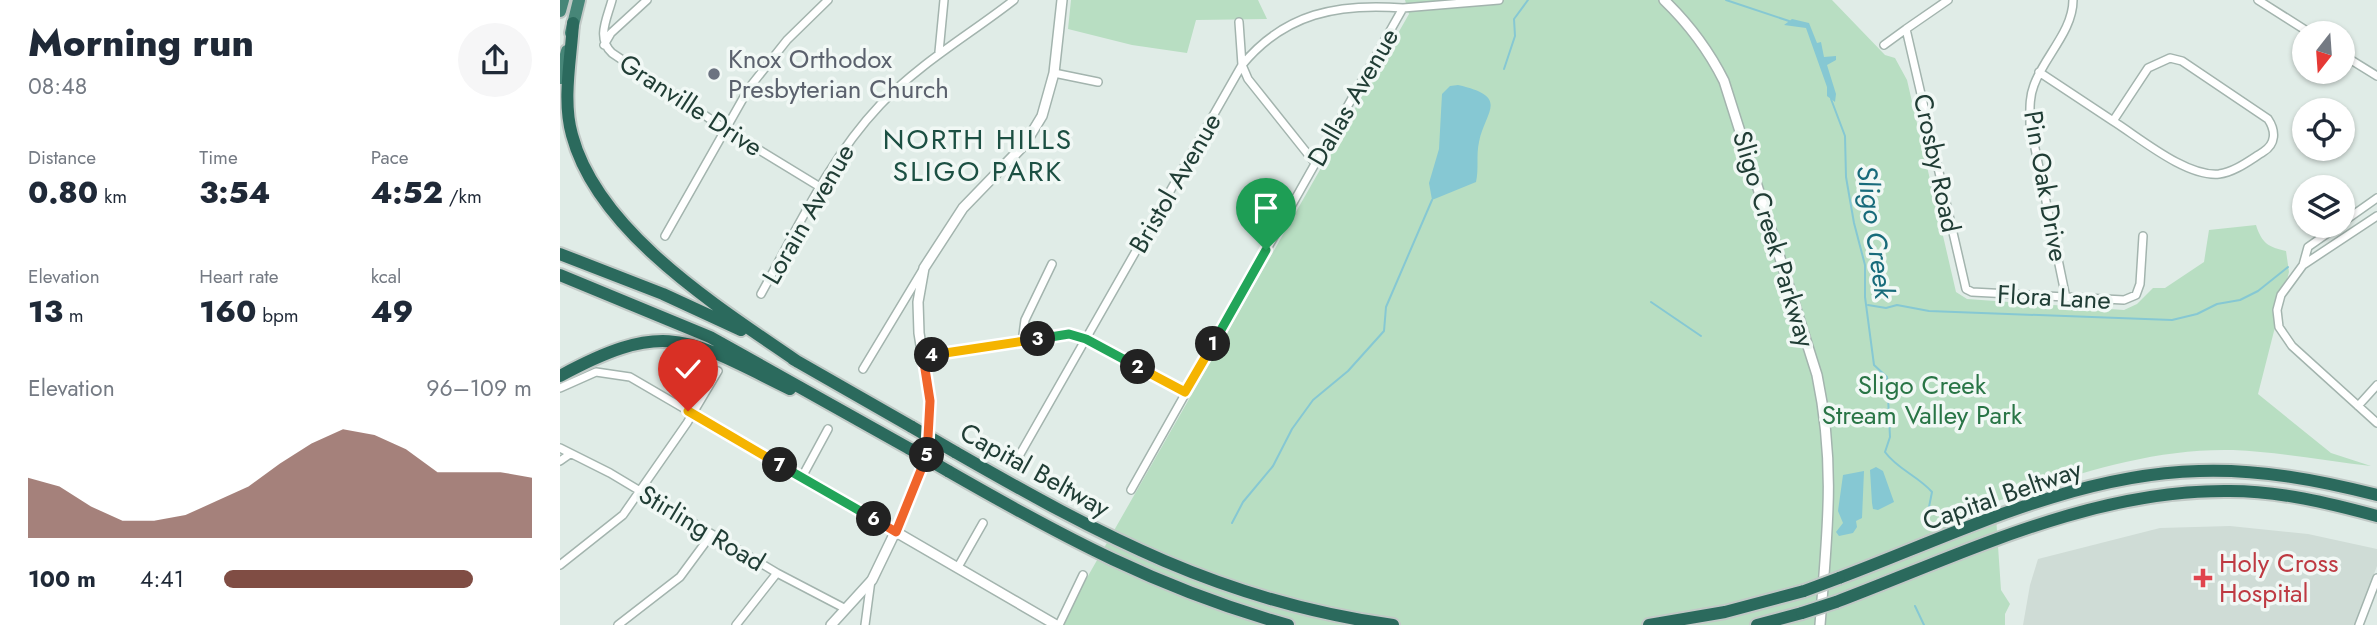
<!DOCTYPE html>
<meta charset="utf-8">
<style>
body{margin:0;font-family:Jost,sans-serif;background:#f6f6f7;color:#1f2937;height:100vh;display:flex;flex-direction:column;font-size:26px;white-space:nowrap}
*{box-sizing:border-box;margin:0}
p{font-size:23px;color:#747a83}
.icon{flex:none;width:38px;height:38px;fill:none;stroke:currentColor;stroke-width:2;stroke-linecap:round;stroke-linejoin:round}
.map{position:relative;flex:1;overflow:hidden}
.panel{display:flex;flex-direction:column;background:#fff;width:560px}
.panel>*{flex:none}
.needle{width:46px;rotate:197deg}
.fabs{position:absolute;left:1732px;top:21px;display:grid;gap:14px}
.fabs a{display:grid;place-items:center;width:63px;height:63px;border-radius:50%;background:#fff;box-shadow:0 2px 5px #0004;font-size:35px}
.pin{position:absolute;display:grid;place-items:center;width:60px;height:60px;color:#fff;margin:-72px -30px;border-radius:50% 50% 50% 0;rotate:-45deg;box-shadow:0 0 7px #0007}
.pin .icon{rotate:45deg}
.km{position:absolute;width:35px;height:35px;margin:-18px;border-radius:50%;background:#222;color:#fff;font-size:19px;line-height:35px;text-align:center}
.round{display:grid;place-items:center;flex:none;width:74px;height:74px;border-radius:37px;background:#f6f6f7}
.headline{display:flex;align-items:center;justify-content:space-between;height:119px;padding:0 28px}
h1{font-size:38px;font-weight:800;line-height:52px}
.stats{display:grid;grid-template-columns:repeat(3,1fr);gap:10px;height:119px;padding:7px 28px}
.stats div{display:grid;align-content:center}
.stats b{font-size:30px;font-weight:800}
.stats small{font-size:19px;font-weight:400}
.stats p{font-size:19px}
.chart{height:196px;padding:14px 28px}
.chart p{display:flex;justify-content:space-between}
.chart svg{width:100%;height:126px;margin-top:7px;fill:#804d44;opacity:.7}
ul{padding:0 28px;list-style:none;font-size:23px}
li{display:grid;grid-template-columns:112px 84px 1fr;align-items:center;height:52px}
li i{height:18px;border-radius:9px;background:#804d44}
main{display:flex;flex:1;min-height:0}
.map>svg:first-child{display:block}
.built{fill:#cfdcd6}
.green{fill:#b8dec2}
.water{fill:#86c8d3}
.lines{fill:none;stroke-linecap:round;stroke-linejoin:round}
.stream{stroke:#86c8d3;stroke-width:2}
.minor-casing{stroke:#a3b4ae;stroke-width:10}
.tertiary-casing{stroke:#a3b4ae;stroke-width:12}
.trunk-casing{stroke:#c1c9c6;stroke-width:16}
.motorway-casing{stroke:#c1c9c6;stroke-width:16}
.minor{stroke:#fff;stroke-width:7}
.tertiary{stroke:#fff;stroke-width:9}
.trunk{stroke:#478678;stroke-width:12}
.motorway{stroke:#2b6a5d;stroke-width:12}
.motorway-bridge-casing{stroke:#c1c9c6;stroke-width:16;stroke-linecap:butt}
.motorway-bridge{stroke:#2b6a5d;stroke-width:12}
.split-1-casing{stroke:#fff;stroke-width:14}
.split-2-casing{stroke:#fff;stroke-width:14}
.split-3-casing{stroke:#fff;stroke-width:14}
.split-4-casing{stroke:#fff;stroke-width:14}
.split-5-casing{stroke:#fff;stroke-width:14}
.split-6-casing{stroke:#fff;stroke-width:14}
.split-7-casing{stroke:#fff;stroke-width:14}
.split-8-casing{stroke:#fff;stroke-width:14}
.split-1{stroke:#22a559;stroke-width:9}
.split-2{stroke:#f5b400;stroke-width:9}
.split-3{stroke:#22a559;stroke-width:9}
.split-4{stroke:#f5b400;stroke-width:9}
.split-5{stroke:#f0652b;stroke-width:9}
.split-6{stroke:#f0652b;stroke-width:9}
.split-7{stroke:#22a559;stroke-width:9}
.split-8{stroke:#f5b400;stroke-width:9}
.worship-dot{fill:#6b7280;stroke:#f1f8f5;stroke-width:2.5}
.health-dot{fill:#e0444e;stroke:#f1f8f5;stroke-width:2.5}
.labels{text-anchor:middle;stroke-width:7;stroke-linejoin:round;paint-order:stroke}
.worship-label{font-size:26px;fill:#5b616d;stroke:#f1f8f5;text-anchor:start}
.street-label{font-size:26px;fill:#203d35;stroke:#f1f8f5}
.park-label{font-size:26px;fill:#297546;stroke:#f1f8f5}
.health-label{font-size:26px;fill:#be3a42;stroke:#f1f8f5;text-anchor:start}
.neighbourhood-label{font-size:28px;letter-spacing:2px;fill:#1c5043;stroke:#f1f8f5}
.water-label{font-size:28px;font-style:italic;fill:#186b7b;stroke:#f1f8f5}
</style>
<main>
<section class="panel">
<div class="headline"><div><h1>Morning run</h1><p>08:48</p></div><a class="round"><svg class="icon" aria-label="share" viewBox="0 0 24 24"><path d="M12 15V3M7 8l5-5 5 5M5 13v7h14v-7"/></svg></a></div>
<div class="stats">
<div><p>Distance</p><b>0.80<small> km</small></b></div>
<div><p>Time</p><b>3:54</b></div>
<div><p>Pace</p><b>4:52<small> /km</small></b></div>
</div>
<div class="stats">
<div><p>Elevation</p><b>13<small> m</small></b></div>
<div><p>Heart rate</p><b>160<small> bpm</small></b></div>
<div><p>kcal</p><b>49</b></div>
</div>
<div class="chart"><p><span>Elevation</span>96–109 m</p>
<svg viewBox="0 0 160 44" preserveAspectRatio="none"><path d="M0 44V23L10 26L20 33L30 38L40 38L50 36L60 31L70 26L80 18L90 11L100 6L110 8L120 13L130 21L140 21L150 21L160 23V44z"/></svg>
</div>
<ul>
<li><b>100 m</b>4:41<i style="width:81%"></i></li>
</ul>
</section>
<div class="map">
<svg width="1817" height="625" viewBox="0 0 1817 625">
<rect width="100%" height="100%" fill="#e0ece7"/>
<path class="built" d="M1670,526L1748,534L1817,549V566L1795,625H1463L1470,585L1478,559L1600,528Z"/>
<path class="green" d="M511,0H698L707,19L636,20L627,53L572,45L508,29Z
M845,0H1272L1325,55L1335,58L1347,80L1396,292L1407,299L1564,310L1577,304L1593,288H1605L1644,262L1649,230L1696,225C1702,244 1709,247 1726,251L1729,272L1698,394L1771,453L1811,466C1766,461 1719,452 1673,450C1591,448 1512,475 1435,502L1441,590L1450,604L1445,614V625H500L849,14Z"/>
<path class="water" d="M1232,19L1249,23L1257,43L1261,42L1264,57L1276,56V60L1267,65L1276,94L1275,102L1267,96V87L1246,28L1224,25Z
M898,85C951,97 925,111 919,142C916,155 919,169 916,182L872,200L869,183L879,149L882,94L890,86Z
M1316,467L1323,471L1334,502L1318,510L1313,509L1312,503L1310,470Z
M1304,471L1302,518L1296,521L1297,527L1293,533L1279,536L1276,532L1283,523L1278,511L1283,475Z"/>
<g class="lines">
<path class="stream" d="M1166,0L1229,21
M944,69L955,36L954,19L968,0
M1271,99L1285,136L1286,177L1294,223L1305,265V297L1314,365L1327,377L1330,437L1325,452C1337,469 1358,476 1372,492L1369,507
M1091,302L1141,336
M1308,305L1326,308L1337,305L1369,311L1612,320L1637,314L1657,304L1680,300L1698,291L1728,267
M672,523L683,502L713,466L732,429L753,400L788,371L824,331L826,307L872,200
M1355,606L1364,625"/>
<g class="minor-casing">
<path id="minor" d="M52,0C47,19 36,38 52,53L165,129L260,187
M1388,0L1346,29L1406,289L1412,292L1564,300L1576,295L1580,284L1583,236
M1698,0L1750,33
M679,22L682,65L688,79L755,163
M44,45L51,33L87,0
M1324,45L1346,29
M379,52L384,0
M1783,55L1817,76
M1610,58L1622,61L1708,119C1716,131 1716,144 1703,152C1690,160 1675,172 1659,174C1626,177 1580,138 1553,121L1588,68Z
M1479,72L1553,121
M494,73L538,82
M1817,216L1743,265L1721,295L1717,310L1719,327L1732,346L1817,423
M1783,222L1817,198
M105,236L189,88L227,40L268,0
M1743,265L1748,247L1778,226
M201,294C237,229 269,159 320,105C360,63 409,35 454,0
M1506,298L1470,124C1470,110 1469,98 1474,85C1484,57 1513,31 1513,0
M462,342L465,320L492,264
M363,357L509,334L526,339L626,392
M303,369L362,271
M0,388L36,372L70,377L336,532
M1798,406L1817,385
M0,448L50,473L217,573L284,608
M459,456L682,65C725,13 778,3 843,8
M0,461L10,454
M242,477L268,429
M571,490L843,8L939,0
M0,565L63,515L127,423L158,371
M398,567L423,523
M58,625L120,577L151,535
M176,625L217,573
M305,625L311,580
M499,625L523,575
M1799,625L1817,578"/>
</g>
<g class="tertiary-casing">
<path id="tertiary" d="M1104,0C1130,25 1148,49 1164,81L1257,375C1276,466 1267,534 1260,625
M336,532L496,625
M271,625L312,580L339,524L368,451L370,401L359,333L358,302L364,268L403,208L465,144L482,116L494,73L502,0"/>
</g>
<g class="trunk-casing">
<path id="trunk" d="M0,11L3,0
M11,33L19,0
M0,78L7,51"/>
</g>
<g class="motorway-casing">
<path id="motorway" d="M13,23C11,59 2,100 12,135C38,233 160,308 238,362
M0,254L103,294L181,330
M0,275L150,337L350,449
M233,359L352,427
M0,376C107,318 128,339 230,389
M395,452C540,535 663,602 833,625
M388,471C503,537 599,589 728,625
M1279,578C1393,535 1514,474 1639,471C1700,469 1758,480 1817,495
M1276,602C1403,554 1532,489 1670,491C1720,491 1769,503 1817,516
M1089,625L1165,612L1244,591
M1197,625L1242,613"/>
</g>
<use href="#minor" class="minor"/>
<use href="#tertiary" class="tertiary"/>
<use href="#trunk" class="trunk"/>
<use href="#motorway" class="motorway"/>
<g class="motorway-bridge-casing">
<path id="motorway-bridge" d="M352,427L395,452
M350,449L388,471
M1244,591L1279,578
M1242,613L1276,602"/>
</g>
<use href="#motorway-bridge" class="motorway-bridge"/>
</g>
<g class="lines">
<g class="split-1-casing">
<path id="split-1" d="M653,344L706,250"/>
</g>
<g class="split-2-casing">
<path id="split-2" d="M578,367L625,392L653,344"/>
</g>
<g class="split-3-casing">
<path id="split-3" d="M478,339L509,334L526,339L578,367"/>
</g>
<g class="split-4-casing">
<path id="split-4" d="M372,355L478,339"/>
</g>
<g class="split-5-casing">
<path id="split-5" d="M367,455L370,401L363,356L372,355"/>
</g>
<g class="split-6-casing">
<path id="split-6" d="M314,519L336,532L367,455"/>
</g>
<g class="split-7-casing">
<path id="split-7" d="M220,465L314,519"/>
</g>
<g class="split-8-casing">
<path id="split-8" d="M128,411L220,465"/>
</g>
<use href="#split-1" class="split-1"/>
<use href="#split-2" class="split-2"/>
<use href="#split-3" class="split-3"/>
<use href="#split-4" class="split-4"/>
<use href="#split-5" class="split-5"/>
<use href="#split-6" class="split-6"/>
<use href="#split-7" class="split-7"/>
<use href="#split-8" class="split-8"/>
</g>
<circle class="worship-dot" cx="154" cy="74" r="7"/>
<path class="health-dot" d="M1639.5 567.5h7v7h7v7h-7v7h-7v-7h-7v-7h7z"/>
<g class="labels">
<g class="worship-label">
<text x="168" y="68">Knox Orthodox<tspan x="168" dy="30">Presbyterian Church</tspan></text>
</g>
<g class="street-label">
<text transform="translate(793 97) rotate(-60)" y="9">Dallas Avenue</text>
<text transform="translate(131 105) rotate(33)" y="9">Granville Drive</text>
<text transform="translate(1377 163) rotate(78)" y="9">Crosby Road</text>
<text transform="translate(615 183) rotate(-60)" y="9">Bristol Avenue</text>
<text transform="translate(1486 186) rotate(80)" y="9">Pin Oak Drive</text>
<text transform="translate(248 214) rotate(-60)" y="9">Lorain Avenue</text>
<text transform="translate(1214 239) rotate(73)" y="9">Sligo Creek Parkway</text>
<text transform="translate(1494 297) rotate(3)" y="9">Flora Lane</text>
<text transform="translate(475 470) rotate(29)" y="9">Capital Beltway</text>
<text transform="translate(1442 495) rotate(-19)" y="9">Capital Beltway</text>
<text transform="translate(142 528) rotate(31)" y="9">Stirling Road</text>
</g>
<g class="park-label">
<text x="1362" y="394">Sligo Creek<tspan x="1362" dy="30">Stream Valley Park</tspan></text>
</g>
<g class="health-label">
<text x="1659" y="572">Holy Cross<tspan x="1659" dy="30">Hospital</tspan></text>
</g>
<g class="neighbourhood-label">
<text x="418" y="149">NORTH HILLS<tspan x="418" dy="32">SLIGO PARK</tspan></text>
</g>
<g class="water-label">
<text transform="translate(1316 232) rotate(82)" y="10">Sligo Creek</text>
</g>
</g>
</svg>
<div class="fabs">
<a><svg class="needle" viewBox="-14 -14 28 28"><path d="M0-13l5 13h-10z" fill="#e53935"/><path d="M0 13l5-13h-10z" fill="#747a83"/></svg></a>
<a><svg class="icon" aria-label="locate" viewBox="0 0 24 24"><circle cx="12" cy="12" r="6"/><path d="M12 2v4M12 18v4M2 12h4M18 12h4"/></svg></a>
<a><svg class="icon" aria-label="layers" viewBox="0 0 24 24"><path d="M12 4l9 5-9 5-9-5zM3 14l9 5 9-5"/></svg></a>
</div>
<div class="pin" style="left:706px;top:250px;background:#1e9e55"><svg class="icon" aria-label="arrive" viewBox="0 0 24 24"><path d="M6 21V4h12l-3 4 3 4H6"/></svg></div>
<div class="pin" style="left:128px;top:411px;background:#d93025"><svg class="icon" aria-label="check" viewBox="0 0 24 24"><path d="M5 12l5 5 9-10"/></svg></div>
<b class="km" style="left:653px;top:344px">1</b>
<b class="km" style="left:578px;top:367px">2</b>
<b class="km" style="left:478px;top:339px">3</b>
<b class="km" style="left:372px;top:355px">4</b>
<b class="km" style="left:367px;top:455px">5</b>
<b class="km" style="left:314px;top:519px">6</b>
<b class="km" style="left:220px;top:465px">7</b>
</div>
</main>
